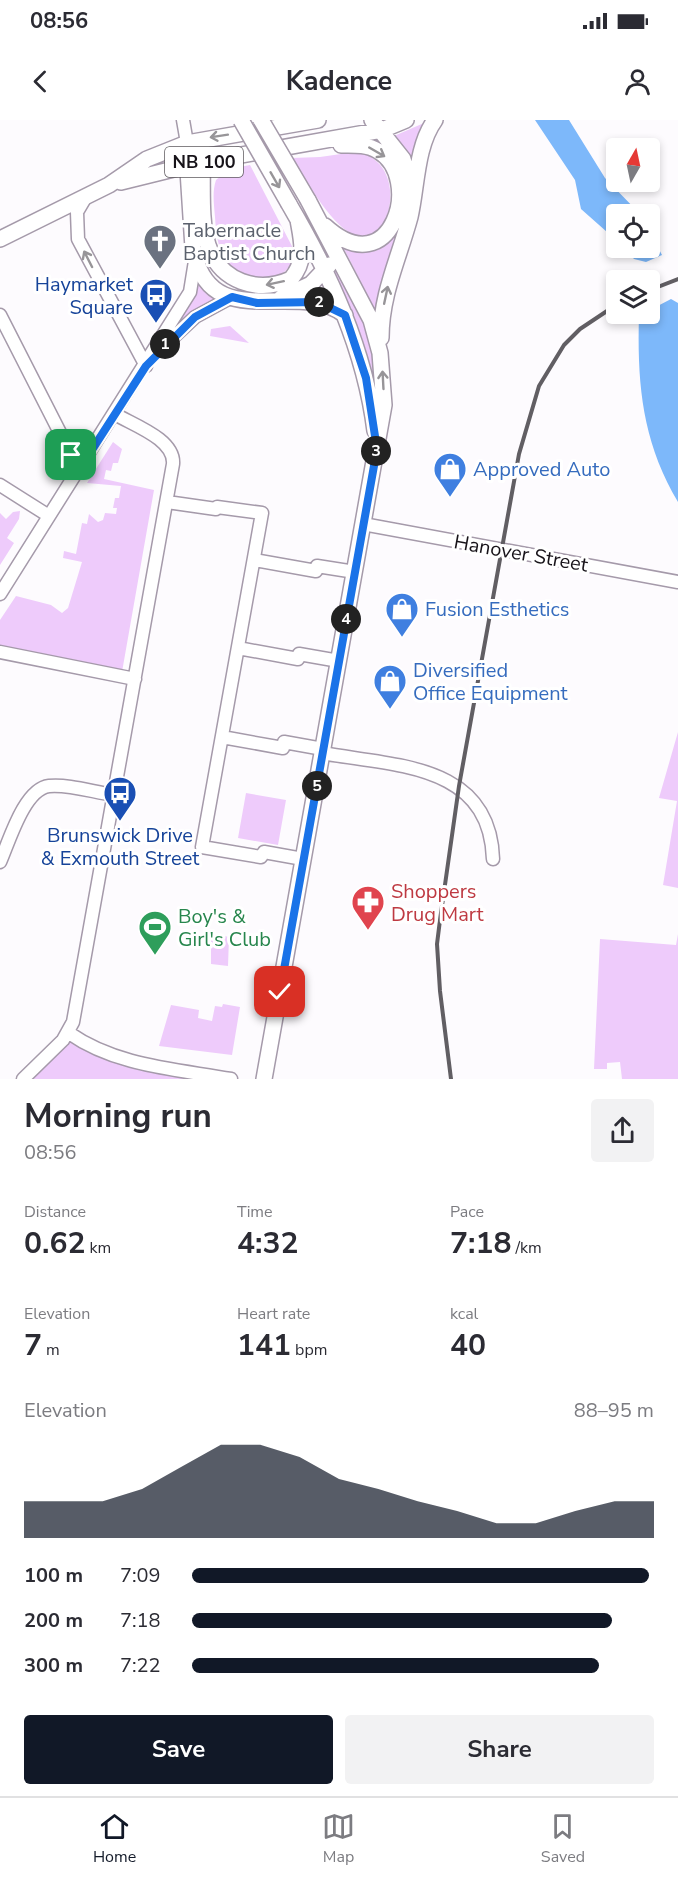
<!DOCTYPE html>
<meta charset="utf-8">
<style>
body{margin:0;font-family:"Nunito Sans",sans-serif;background:#f2f2f3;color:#2b2b33;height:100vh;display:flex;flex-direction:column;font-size:22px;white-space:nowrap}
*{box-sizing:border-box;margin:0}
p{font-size:20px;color:#7c7c81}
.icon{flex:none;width:33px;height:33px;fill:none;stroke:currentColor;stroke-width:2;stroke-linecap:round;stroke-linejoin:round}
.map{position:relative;height:959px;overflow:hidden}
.drawer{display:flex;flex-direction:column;background:#fff;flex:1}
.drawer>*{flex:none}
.needle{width:39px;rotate:9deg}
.controls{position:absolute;left:606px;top:18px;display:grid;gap:12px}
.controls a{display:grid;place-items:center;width:54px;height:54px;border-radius:6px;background:#fff;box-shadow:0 3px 9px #0003;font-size:30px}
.pin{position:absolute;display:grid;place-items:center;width:51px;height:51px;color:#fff;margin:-26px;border-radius:12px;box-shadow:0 3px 9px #0006}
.km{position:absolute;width:30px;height:30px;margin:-15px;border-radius:50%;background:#222;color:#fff;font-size:16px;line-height:30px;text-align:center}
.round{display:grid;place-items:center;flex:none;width:63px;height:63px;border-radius:6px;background:#f2f2f3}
.head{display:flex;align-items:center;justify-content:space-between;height:102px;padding:0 24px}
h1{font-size:33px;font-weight:700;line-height:45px}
.figures{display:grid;grid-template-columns:repeat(3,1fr);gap:9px;height:102px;padding:6px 24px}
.figures div{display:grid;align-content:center}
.figures b{font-size:30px;font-weight:700}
.figures small{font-size:16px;font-weight:400}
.figures p{font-size:16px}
.chart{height:168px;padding:12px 24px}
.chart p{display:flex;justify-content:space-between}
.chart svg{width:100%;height:108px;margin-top:6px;fill:#111827;opacity:.7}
.button{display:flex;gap:12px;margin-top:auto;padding:12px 24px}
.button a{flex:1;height:69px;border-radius:6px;background:#111827;color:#fff;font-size:24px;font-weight:700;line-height:69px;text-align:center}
.button a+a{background:#f2f2f3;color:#2b2b33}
ul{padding:0 24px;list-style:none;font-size:20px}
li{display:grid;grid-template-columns:96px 72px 1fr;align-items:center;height:45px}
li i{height:15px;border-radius:8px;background:#111827}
.status{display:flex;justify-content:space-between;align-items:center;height:42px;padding:0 30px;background:#fff;direction:ltr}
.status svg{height:16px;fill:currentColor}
header{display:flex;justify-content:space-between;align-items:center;height:78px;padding:0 24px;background:#fff;font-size:27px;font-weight:700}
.tab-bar{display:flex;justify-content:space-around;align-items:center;height:84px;border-top:2px solid #e1e1e2;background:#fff;font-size:16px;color:#7c7c81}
.tab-bar a{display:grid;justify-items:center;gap:3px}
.tab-bar .active{color:#111827}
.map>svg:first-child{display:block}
.green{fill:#eecbfb}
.water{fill:#7db8fa}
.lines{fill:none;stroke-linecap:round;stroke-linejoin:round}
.minor-casing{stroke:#a59aaa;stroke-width:15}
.major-casing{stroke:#a59aaa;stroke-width:18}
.minor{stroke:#fff;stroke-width:12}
.major{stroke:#fff;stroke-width:15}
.rail{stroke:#615e63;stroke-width:4}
.major-bridge-casing{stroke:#a59aaa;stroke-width:18;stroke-linecap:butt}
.major-bridge{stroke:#fff;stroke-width:15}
.oneway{stroke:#979598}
.route-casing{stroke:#fff;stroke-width:12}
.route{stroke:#1a73e8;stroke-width:8}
.labels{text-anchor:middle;stroke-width:6;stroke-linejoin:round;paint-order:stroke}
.shield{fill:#fff;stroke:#5d5a5e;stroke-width:1.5}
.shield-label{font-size:18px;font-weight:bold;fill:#171319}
.worship-label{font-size:20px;fill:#5b616d;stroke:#fff;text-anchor:start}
.transit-label{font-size:20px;fill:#164399;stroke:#fff;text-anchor:end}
.shop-label{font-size:20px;fill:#366cbe;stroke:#fff;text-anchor:start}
.street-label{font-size:20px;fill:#171319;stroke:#fff}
.health-label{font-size:20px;fill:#be3a42;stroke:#fff;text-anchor:start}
.leisure-label{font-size:20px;fill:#27864d;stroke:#fff;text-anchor:start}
</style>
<div class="status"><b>08:56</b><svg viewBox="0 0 49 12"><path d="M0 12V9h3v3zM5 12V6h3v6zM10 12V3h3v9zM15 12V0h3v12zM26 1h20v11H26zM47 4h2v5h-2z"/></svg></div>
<header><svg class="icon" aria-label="back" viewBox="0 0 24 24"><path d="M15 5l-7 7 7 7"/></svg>Kadence<svg class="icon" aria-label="person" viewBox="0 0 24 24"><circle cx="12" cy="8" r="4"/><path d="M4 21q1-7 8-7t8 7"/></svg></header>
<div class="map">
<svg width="678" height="959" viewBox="0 0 678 959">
<rect width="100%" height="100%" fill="#fdfbfe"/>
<path class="green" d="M424,3V4L413,44L394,16Z
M355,32C412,39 392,135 352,114C329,102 306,60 292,38L320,37Z
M250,45L295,132C289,169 241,165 224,137C217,125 216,111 215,97C214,84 212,72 216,60L229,49Z
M398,109L401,110L375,190L344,129C370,132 383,137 398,109Z
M335,148L362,197L372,227L375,261L362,218L333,155Z
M199,161L216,181L156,231L195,176Z
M230,206L249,223L210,216L211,209Z
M113,322L122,329L118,343H113L111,351L106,350L104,359L154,370L122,552L0,528V500L16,476L51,485L62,493L68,488L82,442L63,438L64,431L76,434L82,403L87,404L89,394L98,402L103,400L105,393L116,394L117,388H113L115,378H119L121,366L87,363Z
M20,391L19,399L7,418L14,423L0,445V393L6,399L13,392Z
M678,612V768L663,765L677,681L659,678Z
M246,673L286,680L278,725L238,718Z
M211,813L229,817L228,846L211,844Z
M678,814V959H622L620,942L607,943V949H594L600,819L676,825Z
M223,884L240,887L232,935L159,926L171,885L199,890L198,898L212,901L215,886L222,887Z
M69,913L86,925L231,959H23Z"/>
<path class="water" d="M535,0H569L605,58L640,94H616V120L581,89L575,60Z
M650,112L662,135L646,142L634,139L624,128H650Z
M671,179L678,183V382C642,321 637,264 639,194H650V190Z"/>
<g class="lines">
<g class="minor-casing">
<path id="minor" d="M183,0L187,23
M87,75L77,92L78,119L146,246
M0,195L79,350
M163,227L195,197L232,177
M0,365L49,396
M167,382L216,389
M217,387L262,393L202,727L261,737L264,732L303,739
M363,404L678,462
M254,440L316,451L317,446L355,452
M0,474L190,172L195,141
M238,528L298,539L299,534L339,541
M0,532L135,559
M222,617L283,628L284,622L323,629
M322,633C394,646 490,643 493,739
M0,742C9,722 24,669 49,666C69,664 93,672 114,675
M69,913C116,946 175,949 231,959
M23,959L63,920L73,902L173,344C175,319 133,305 115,294"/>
</g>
<g class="major-casing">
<path id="major" d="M372,0L403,39L412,70
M196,34L202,42C203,68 200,100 208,125C220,162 258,174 291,159C307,140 302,122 298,100
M187,35L193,128C209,217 297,158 345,195
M121,62L202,42L382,10L406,0
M289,84C330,154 365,230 375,311
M325,106C392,167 424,57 378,31C367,24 353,25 341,25
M0,119L109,65L147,39L187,23L318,0
M281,178L311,164L329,145
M381,218C381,174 399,138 410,97C417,67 416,26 435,0
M264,959L384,285L380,233L371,200L308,80"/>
</g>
<use href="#minor" class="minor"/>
<use href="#major" class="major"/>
<path class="rail" d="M650,170L678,159
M451,959L440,871L437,824L440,800L459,666L519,334L539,266L564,225L580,209L616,185"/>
<g class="major-bridge-casing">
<path id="major-bridge" d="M241,0L289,84
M261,0L308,80"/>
</g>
<use href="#major-bridge" class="major-bridge"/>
</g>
<defs><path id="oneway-shaft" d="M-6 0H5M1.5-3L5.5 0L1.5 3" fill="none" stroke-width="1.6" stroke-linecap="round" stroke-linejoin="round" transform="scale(1.5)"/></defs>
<g class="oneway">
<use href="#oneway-shaft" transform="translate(219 16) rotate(171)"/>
<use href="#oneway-shaft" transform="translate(377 32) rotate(30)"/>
<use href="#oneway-shaft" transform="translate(275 60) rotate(60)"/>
<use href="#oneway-shaft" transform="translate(88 139) rotate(-117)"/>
<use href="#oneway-shaft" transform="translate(275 163) rotate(168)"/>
<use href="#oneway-shaft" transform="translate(386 175) rotate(-78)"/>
<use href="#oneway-shaft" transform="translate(383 260) rotate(-93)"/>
</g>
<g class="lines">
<g class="route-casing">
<path id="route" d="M71,335L79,350L146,246L195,197L232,177L257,183L318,182L345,195L366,258L377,329L280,872"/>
</g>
<use href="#route" class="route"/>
</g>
<defs>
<g id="church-pin" transform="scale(1.725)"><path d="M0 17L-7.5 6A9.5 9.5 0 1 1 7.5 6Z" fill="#6b7280" stroke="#fff"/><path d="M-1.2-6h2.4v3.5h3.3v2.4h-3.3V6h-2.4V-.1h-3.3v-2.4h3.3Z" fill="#fff"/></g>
<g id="bus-pin" transform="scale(1.725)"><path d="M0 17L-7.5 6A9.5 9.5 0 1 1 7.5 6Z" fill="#1a4fb4" stroke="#fff"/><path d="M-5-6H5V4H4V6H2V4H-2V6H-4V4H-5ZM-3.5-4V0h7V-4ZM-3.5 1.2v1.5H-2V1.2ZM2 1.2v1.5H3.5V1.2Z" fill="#fff"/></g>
<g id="shop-pin" transform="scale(1.725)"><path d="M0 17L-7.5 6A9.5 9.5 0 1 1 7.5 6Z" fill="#3f7fe0" stroke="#fff"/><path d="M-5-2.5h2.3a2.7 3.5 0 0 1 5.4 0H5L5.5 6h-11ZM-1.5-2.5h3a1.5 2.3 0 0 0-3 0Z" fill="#fff"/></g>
<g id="pharmacy-pin" transform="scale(1.725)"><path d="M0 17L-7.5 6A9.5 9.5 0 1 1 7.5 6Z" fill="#e0444e" stroke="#fff"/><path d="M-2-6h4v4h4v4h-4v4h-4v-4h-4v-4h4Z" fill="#fff"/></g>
<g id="stadium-pin" transform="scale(1.725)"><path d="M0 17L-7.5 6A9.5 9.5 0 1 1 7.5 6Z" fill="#2e9e5b" stroke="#fff"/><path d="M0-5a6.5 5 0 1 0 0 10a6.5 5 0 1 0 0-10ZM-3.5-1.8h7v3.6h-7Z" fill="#fff"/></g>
</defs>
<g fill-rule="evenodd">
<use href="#church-pin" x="160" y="121"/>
<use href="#bus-pin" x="156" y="175"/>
<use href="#shop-pin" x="450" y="349"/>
<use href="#shop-pin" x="402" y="489"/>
<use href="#shop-pin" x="390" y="561"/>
<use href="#bus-pin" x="120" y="673"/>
<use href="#pharmacy-pin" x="368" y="782"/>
<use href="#stadium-pin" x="155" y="807"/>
</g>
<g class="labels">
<rect class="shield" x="165" y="27" width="78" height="30" rx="4.5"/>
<g class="shield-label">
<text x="204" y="48">NB 100</text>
</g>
<g class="worship-label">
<text x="183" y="117">Tabernacle<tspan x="183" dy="23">Baptist Church</tspan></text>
</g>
<g class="transit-label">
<text x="133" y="171">Haymarket<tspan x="133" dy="23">Square</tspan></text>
<text x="120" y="722" text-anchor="middle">Brunswick Drive<tspan x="120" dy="23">&amp; Exmouth Street</tspan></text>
</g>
<g class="shop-label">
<text x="473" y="356">Approved Auto</text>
<text x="425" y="496">Fusion Esthetics</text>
<text x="413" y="557">Diversified<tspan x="413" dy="23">Office Equipment</tspan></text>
</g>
<g class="street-label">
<text transform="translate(521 433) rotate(10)" y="7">Hanover Street</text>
</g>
<g class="health-label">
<text x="391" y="778">Shoppers<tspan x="391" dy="23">Drug Mart</tspan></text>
</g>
<g class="leisure-label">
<text x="178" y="803">Boy's &amp;<tspan x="178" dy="23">Girl's Club</tspan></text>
</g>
</g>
</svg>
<div class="controls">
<a><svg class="needle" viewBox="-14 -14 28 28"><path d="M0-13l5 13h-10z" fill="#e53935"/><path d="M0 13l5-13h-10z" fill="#7c7c81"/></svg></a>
<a><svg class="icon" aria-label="locate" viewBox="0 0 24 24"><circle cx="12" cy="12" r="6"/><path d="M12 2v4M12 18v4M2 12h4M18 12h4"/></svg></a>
<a><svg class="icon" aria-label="layers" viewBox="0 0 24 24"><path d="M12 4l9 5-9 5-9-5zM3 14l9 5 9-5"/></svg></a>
</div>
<div class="pin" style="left:71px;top:335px;background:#1e9e55"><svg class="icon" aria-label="arrive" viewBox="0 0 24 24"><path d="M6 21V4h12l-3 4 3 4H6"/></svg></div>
<div class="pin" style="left:280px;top:872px;background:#d93025"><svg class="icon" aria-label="check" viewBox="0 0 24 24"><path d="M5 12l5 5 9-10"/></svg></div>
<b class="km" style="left:165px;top:224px">1</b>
<b class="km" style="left:319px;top:182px">2</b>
<b class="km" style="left:376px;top:331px">3</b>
<b class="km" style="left:346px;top:499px">4</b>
<b class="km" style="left:317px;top:666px">5</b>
</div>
<section class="drawer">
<div class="head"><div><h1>Morning run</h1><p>08:56</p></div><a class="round"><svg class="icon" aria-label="share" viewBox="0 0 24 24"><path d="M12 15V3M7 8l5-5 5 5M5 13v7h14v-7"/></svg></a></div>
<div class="figures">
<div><p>Distance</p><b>0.62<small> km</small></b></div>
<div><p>Time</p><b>4:32</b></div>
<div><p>Pace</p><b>7:18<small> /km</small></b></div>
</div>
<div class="figures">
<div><p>Elevation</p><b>7<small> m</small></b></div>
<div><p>Heart rate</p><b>141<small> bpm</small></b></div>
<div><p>kcal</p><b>40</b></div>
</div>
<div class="chart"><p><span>Elevation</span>88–95 m</p>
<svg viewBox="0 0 160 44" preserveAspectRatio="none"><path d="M0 44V29L10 29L20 29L30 24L40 15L50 6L60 6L70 11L80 20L90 24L100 29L110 33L120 38L130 38L140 33L150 29L160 29V44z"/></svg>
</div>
<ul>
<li><b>100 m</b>7:09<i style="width:99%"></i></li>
<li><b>200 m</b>7:18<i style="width:91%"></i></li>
<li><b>300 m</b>7:22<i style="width:88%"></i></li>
</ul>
<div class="button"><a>Save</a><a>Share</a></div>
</section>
<nav class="tab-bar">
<a class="active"><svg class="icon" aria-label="home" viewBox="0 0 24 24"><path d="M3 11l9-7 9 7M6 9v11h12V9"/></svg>Home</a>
<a><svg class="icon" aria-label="map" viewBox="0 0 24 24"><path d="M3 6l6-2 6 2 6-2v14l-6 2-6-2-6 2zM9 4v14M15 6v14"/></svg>Map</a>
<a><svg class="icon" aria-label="saved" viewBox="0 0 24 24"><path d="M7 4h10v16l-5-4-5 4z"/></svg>Saved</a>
</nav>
